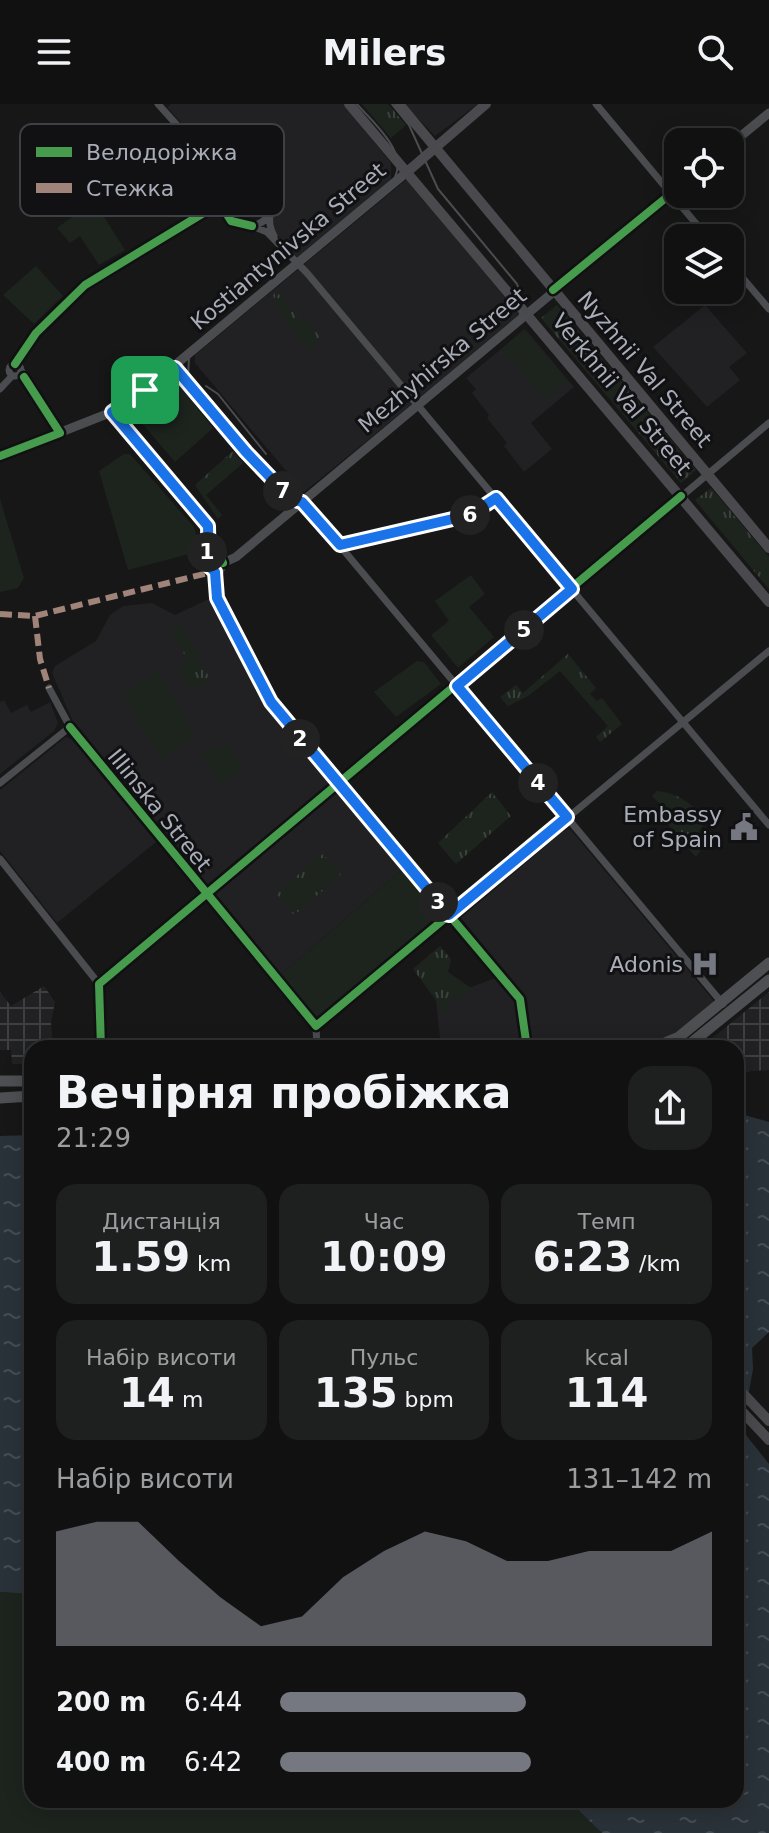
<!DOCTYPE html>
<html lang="uk">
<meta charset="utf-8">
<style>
body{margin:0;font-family:"DejaVu Sans",sans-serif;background:#1e1f1f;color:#f1f3f6;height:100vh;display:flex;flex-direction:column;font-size:30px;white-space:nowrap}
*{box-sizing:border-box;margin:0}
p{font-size:26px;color:#9c9d9f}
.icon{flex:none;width:44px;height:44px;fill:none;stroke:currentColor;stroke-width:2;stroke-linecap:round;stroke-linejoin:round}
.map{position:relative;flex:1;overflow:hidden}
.details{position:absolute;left:24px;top:936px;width:720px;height:768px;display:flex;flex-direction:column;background:#111;border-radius:24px;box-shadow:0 4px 20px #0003,0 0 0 2px #303131}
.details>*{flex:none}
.tools{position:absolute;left:664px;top:24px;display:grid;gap:16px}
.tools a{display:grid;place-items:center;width:80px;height:80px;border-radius:16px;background:#111;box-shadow:0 4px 20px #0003,0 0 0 2px #303131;font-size:40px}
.pin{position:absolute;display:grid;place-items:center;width:68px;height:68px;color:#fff;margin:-34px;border-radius:16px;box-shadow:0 4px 12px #0006}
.km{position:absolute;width:40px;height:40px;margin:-20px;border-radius:50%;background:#222;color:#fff;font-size:22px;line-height:40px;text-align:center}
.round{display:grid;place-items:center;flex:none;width:84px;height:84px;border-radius:24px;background:#1e1f1f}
.overview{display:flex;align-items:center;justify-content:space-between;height:136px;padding:0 32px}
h1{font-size:44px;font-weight:800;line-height:60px}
.metrics{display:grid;grid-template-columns:repeat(3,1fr);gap:12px;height:136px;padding:8px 32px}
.metrics div{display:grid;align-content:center;border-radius:20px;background:#1e1f1f;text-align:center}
.metrics b{font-size:40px;font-weight:800}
.metrics small{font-size:22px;font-weight:400}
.metrics p{font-size:22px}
.chart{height:224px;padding:16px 32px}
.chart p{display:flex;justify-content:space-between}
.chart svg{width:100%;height:144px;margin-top:8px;fill:#757880;opacity:.7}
ul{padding:0 32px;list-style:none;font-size:26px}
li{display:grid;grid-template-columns:128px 96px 1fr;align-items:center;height:60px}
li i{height:20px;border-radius:10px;background:#757880}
header{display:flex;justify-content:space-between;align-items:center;height:104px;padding:0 32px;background:#111;font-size:36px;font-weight:800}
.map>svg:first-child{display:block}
.built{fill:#212123}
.industrial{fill:url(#industrial-grid)}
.grass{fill:url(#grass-tufts)}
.green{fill:#1d241e}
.water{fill:url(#water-ripples)}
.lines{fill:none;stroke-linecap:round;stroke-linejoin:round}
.minor{stroke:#4b4c50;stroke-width:7}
.tertiary{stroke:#4b4c50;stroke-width:9}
.secondary{stroke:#4a4a4e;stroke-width:10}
.primary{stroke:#4d4f52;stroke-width:11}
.tram{stroke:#4b4c4f;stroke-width:2}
.quiet{stroke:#a18479;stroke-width:6;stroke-dasharray:12 6;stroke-linecap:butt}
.cycleway-casing{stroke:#111113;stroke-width:13}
.cycleway{stroke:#469c4c;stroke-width:8}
.route-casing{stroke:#fff;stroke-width:16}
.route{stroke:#1a73e8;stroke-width:10}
.labels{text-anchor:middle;stroke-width:6;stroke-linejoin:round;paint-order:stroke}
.street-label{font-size:22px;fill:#a8adb8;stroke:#111113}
.poi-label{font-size:22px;fill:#a8adb8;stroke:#111113;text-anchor:end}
.key{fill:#111113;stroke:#3e4045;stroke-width:2}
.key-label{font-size:22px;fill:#a8adb8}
</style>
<header><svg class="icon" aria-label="menu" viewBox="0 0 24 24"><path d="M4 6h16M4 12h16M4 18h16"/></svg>Milers<svg class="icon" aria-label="search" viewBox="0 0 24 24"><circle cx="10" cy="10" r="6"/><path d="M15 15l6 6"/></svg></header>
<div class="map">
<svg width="769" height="1729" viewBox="0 0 769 1729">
<defs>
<pattern id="industrial-grid" width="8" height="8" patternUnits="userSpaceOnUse" patternTransform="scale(2)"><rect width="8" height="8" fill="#212123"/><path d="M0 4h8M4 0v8" fill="none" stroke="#3e3f41"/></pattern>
<pattern id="grass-tufts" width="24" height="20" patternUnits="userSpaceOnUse" patternTransform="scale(2)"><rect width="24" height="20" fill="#1d241e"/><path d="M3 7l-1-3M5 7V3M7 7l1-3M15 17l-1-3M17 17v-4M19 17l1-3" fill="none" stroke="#3b413d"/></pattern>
<pattern id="water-ripples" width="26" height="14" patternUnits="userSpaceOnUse" patternTransform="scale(2)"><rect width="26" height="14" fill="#2a3239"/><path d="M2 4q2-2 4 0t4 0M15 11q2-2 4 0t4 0" fill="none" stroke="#464d54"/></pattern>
</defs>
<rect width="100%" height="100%" fill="#171717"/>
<path class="built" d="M171,0H343L391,59V77L297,157L274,127L273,101L247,50L233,44L209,51L167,3Z
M404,0H478L435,32Z
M407,75L519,210L518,214L304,388L195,259V251Z
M705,201L747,249L729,263L740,276L707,303L653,243Z
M525,225L574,283L531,319L552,345L524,368L504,342L507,339L487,314L489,311L472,289L476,285L466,274Z
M211,494L267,601L330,678L207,782L201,779L74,620L52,569L55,562L96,537L110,511L123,502L152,499L175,511Z
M4,596L11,609L27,601L31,608L50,598L58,619L54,627L0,670V598Z
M66,633L73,636L156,738L57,819L0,747V686Z
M336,689L342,691L404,764L278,873L214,791Z
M570,725L713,896L714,899L685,924L657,939L618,944H531L527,895L461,814L563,727Z
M498,873L517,900L521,944H441L436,896Z"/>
<path class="industrial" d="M44,882L55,898L51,918L53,944H32V960H12L11,946H0V888L11,902Z
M769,888V966L736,968V944H712L709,937Z"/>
<path class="grass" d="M362,0H388L406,21L391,34Z
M277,188L301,218L306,215L320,233L310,247L283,214L273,191Z
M557,201L696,366L681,379L541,214Z
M233,347L243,359L206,391L222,411L218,415L195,381Z
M711,384L769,453V485L695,396Z
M181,518L211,577L189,588L178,562L187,556L171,524Z
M568,550L596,584L590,590L597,597L602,594L622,620L600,638L596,633L608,622L560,567L528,592L508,602L500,593L516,581L523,589Z
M657,687C684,690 687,701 708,712L698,730L703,743L696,753L664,716H656L651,709L660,700L652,692Z
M492,688L511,712L456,760L438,739Z
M323,750L341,771L294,811L276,789Z
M440,842L451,855L448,868L471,884L458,898L453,892L446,898L451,904L446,910L413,865Z"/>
<path class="green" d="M94,97L125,146L99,161L80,132L70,139L57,124Z
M36,162L63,192L34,220L3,191Z
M523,226L567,277L545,296L502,245Z
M175,276L213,324L175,358L134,310Z
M124,350H130L194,423L197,434L189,450L128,466L99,367Z
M0,395L24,474L18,484L0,488Z
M471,471L485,490L469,503L494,533L458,564L431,531L449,517L435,497Z
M417,557L424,558L441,580L396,613L374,588Z
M158,568L196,632L161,654L122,590Z
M219,641L222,646L230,642L244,666L219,681L203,650Z
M404,764L441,807L440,816L319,916L313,914L278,873Z
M0,1488L32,1490V1696H568L602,1729H0Z"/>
<path class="water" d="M737,1009L769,1018V1228L752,1244L753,1265L742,1326L769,1360V1729H602L568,1696H736Z
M32,1031V1490L0,1488V1032Z"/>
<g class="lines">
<path class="minor" d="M158,0L212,60
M596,0L708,134
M269,110C261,125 245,123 231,117L213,79L212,60L229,49L246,53C255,66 269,83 270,100C271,112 267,120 274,132
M252,122L267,128L307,169L769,721
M730,159L769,205
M9 266a6 6 0 1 1 12 0a6 6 0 1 1-12 0Z
M15,260L36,229L85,181L220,99
M175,264L269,373L291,395L302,398L310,406L723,900
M21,266L60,329
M0,285L12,272
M340,441L470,411L496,394
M215,468L217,494L275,604L520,895L527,944
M49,584L70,623L316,922
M0,679L70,623
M0,755L99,880L101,944
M99,880L769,319
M316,922L769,547
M316,922L317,944"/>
<path class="tertiary" d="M730,41L769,9
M112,308L208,422L223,459
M0,352L112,308L145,286L407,68
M208,422L209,464L219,468L223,459
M223,459L236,453L678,84"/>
<path class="secondary" d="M349,0L769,498
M399,0L769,444
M407,68L486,0
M736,1282L769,1317
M736,1301L769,1336"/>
<path class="primary" d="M653,944L679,933L769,859
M685,944L769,876
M0,977H32
M0,994L32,992"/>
<path class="tram" d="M357,0C376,22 415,53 389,82
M392,0L409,21L438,85L517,180L522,194L519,217
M489,0L189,253L188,274L290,389L303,392L316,388L678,85
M730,41L769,9
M206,282L218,290L266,350"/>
<path class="quiet" d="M0,510L35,512L212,468
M35,512L40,555L49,584"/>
<g class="cycleway-casing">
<path id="cycleway" d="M553,186L678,84
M15,260L36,229L85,181L220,99L231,117L252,122
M112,308L208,422L223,459
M0,352L60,329L24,273
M215,468L217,494L275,604L520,895L527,944
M70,623L316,922
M316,922L449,811
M101,944L99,880L681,392"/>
</g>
<use href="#cycleway" class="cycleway"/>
</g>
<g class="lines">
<g class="route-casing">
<path id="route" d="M175,264L246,348L291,395L302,398L340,441L470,411L496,394L572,485L457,582L567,713L449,811L271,598L217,494L215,468L209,462L208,422L112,308Z"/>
</g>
<use href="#route" class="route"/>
</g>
<defs>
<g id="civic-bare" transform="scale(2.16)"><path d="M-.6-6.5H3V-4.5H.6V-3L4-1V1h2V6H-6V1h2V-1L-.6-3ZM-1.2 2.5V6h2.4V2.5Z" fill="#757880" stroke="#111113" stroke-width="2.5" paint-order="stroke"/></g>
<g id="hospital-bare" transform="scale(2.16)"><path d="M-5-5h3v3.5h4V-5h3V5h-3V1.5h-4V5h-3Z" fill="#757880" stroke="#111113" stroke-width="2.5" paint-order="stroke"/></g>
</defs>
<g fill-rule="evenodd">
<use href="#civic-bare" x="744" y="723"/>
<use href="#hospital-bare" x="705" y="860"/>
</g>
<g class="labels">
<g class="street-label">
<text transform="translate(288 142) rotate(-40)" y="8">Kostiantynivska Street</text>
<text transform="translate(442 256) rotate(-40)" y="8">Mezhyhirska Street</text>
<text transform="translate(645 265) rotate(50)" y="8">Nyzhnii Val Street</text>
<text transform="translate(622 290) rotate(50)" y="8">Verkhnii Val Street</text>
<text transform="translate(160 706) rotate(51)" y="8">Illinska Street</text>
</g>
<g class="poi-label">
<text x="722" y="718">Embassy<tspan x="722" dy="25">of Spain</tspan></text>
<text x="683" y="868">Adonis</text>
</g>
</g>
<rect x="20" y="20" width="264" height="92" rx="12" class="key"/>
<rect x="36" y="43" width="36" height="10" fill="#469c4c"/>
<rect x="36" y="79" width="36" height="10" fill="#a18479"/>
<g class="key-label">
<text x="86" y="56">Велодоріжка</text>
<text x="86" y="92">Стежка</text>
</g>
</svg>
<div class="tools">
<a><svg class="icon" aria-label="locate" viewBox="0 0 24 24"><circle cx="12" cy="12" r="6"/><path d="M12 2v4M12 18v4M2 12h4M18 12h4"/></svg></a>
<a><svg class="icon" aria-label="layers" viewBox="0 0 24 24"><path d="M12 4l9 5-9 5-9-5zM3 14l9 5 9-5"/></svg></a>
</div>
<div class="pin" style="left:145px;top:286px;background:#1e9e55"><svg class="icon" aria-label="arrive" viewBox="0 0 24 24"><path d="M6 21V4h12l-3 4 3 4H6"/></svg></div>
<b class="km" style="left:207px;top:448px">1</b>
<b class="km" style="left:300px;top:635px">2</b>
<b class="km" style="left:438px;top:798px">3</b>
<b class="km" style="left:538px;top:679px">4</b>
<b class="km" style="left:524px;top:526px">5</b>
<b class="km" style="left:470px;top:411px">6</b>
<b class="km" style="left:283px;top:387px">7</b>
<section class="details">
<div class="overview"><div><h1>Вечірня пробіжка</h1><p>21:29</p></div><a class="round"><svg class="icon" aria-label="share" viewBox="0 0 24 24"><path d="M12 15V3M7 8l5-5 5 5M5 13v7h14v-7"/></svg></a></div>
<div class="metrics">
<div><p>Дистанція</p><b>1.59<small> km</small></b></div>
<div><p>Час</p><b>10:09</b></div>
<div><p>Темп</p><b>6:23<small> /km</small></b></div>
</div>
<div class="metrics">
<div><p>Набір висоти</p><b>14<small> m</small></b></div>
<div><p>Пульс</p><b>135<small> bpm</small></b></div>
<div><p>kcal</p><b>114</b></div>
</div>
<div class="chart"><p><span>Набір висоти</span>131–142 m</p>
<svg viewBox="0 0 160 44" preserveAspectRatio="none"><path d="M0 44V9L10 6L20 6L30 18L40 29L50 38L60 35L70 23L80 15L90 9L100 12L110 18L120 18L130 15L140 15L150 15L160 9V44z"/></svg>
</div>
<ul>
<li><b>200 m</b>6:44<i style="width:57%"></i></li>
<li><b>400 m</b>6:42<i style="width:58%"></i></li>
</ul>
</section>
</div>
